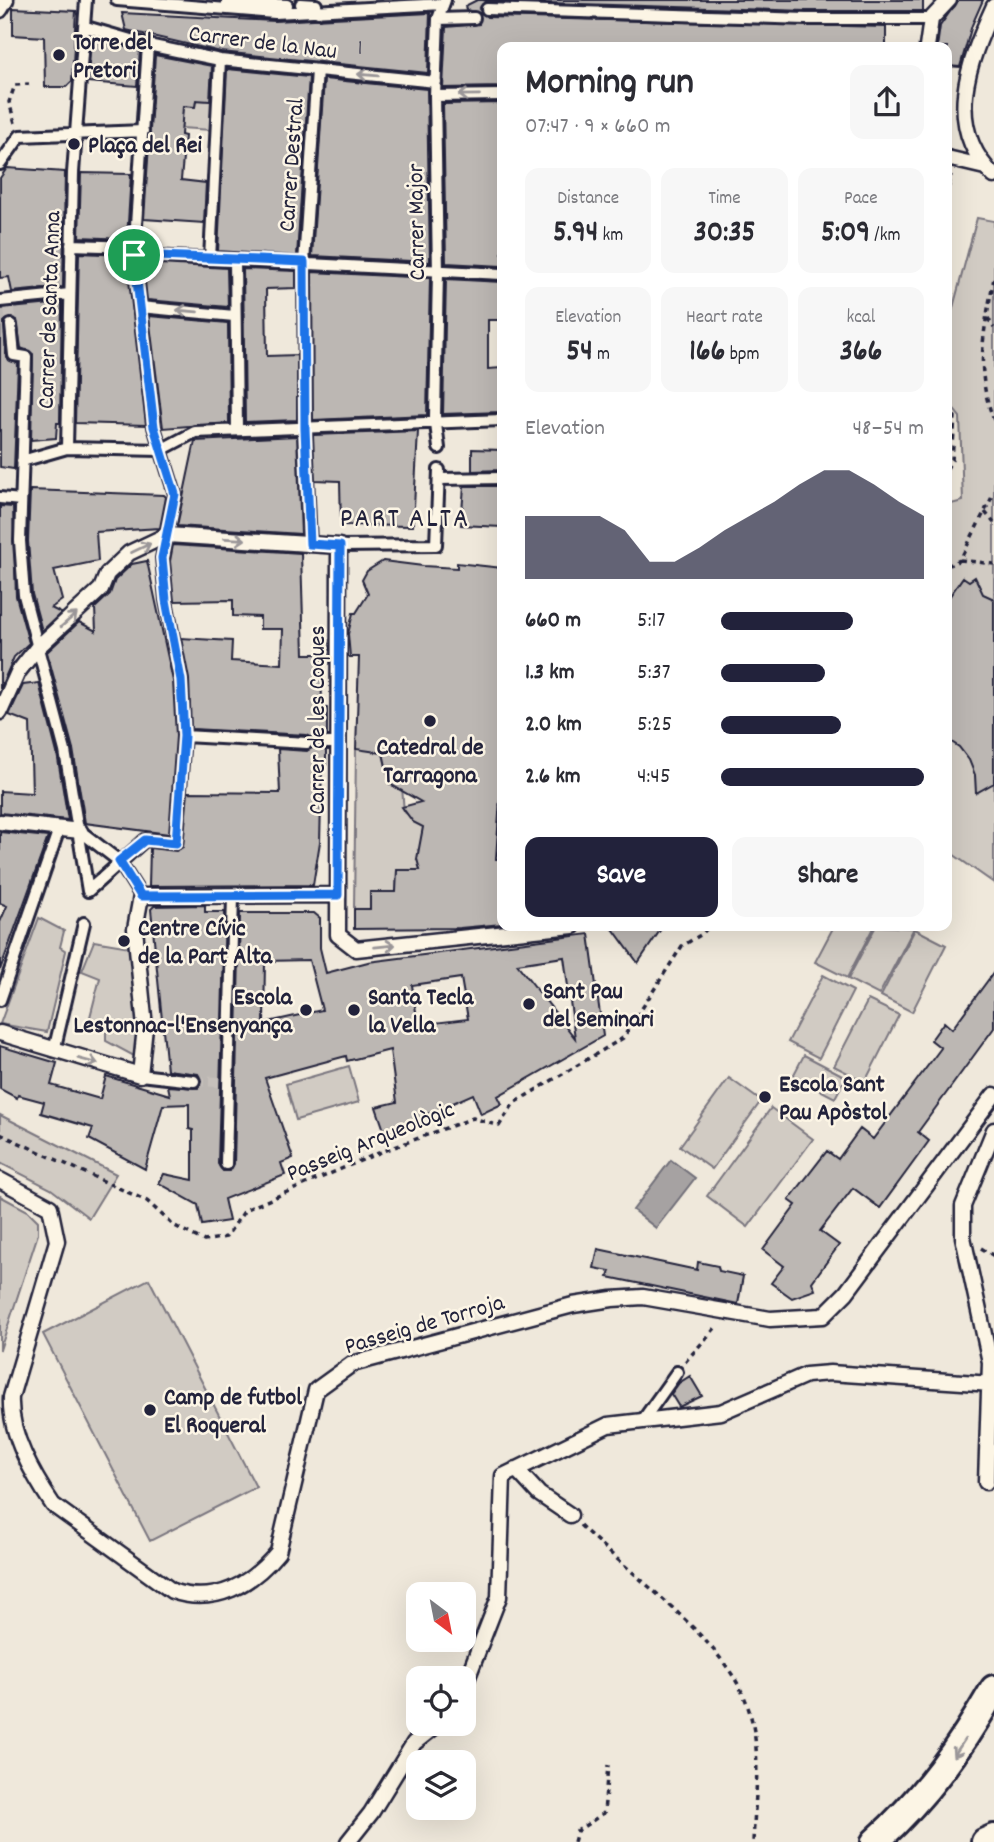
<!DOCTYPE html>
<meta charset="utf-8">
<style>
body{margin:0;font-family:Dekko,sans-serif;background:#f7f7f7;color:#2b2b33;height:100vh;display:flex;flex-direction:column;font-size:26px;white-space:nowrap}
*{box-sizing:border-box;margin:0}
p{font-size:23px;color:#7c7c81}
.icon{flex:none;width:38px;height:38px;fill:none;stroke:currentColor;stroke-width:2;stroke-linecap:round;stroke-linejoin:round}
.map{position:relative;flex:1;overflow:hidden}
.sheet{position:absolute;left:497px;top:42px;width:455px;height:889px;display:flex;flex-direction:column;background:#fff;border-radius:14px;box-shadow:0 7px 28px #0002}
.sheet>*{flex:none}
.needle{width:46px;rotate:148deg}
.tools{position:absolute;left:406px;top:1582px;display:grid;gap:14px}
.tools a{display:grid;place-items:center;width:70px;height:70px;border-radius:14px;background:#fff;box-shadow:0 7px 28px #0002;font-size:35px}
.pin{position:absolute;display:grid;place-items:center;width:60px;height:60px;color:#fff;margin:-30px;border:4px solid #fff;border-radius:50%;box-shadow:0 2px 7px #0007}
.round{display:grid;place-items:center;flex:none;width:74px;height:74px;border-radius:14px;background:#f7f7f7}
.head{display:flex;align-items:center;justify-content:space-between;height:119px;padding:0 28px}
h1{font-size:38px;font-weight:700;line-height:52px}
.figures{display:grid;grid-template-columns:repeat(3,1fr);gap:10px;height:119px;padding:7px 28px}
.figures div{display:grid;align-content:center;border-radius:14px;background:#f7f7f7;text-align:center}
.figures b{font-size:30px;font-weight:700}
.figures small{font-size:19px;font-weight:400}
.figures p{font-size:19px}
.chart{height:196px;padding:14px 28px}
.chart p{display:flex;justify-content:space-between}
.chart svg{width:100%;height:126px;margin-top:7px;fill:#22223b;opacity:.7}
.action{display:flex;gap:14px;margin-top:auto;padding:14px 28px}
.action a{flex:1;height:80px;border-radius:14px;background:#22223b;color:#fff;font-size:28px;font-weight:700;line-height:80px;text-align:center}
.action a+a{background:#f7f7f7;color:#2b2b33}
ul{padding:0 28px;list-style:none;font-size:23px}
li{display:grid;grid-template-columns:112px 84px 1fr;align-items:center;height:52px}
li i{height:18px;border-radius:9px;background:#22223b}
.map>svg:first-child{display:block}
.green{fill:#d1cbc3;stroke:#7a767f;stroke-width:2}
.water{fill:#a6a2a2;stroke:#716f79;stroke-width:2}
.building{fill:#bcb7b3;stroke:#22223b;stroke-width:2;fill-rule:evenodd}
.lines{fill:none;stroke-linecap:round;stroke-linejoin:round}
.pedestrian-tunnel{stroke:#c6c0bb;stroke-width:10;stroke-dasharray:10 5;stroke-linecap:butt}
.pedestrian-casing{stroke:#22223b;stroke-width:16}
.minor-casing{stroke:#22223b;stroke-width:19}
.motorway-casing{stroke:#22223b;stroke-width:32}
.path{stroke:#22223b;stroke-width:3.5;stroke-dasharray:5 5;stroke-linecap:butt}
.pedestrian{stroke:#fcf5e5;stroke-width:10}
.minor{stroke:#fcf5e5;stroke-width:14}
.motorway{stroke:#fcf5e5;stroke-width:26}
.oneway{stroke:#9a9698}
.route-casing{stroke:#fff;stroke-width:14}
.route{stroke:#1a73e8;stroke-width:9}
.poi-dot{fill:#22223b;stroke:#fcf5e5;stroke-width:2.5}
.labels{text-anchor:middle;stroke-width:5;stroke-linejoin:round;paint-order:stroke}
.number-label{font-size:21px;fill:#484759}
.poi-label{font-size:24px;font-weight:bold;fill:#22223b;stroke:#fcf5e5;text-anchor:start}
.street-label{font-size:24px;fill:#22223b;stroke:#fcf5e5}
.quarter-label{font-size:28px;letter-spacing:2px;fill:#22223b;stroke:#fcf5e5}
</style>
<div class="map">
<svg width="994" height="1842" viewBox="0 0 994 1842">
<rect width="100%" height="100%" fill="#efe8db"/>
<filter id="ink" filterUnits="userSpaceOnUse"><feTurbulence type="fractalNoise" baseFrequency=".0143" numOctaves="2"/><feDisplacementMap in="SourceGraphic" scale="14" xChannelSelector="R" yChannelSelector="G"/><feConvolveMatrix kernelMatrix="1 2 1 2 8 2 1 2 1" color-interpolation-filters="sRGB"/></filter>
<g filter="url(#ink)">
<path class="green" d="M196,100L214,101L211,130L181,128L183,106L195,107Z
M977,218L994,221V883L947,850V516L951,515V504L963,501L960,417L947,401V330Z
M374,746V752L383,753L390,784L402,787L404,812L428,827L423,851L418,850L421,859L417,860L422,870H397L396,898L387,892H370V909H354L356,749Z
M39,918L64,931L60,947L66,951L47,1032L0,1024Z
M834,926H874L847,978L815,962Z
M876,926L914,928L879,995L848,979Z
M915,929L946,945L912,1012L881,996Z
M94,941L130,947L140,1029L134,1056L106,1041V1028L89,1021L100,978L82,971Z
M823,975L853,991L819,1058L788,1042Z
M868,1000L899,1015L865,1082L834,1066Z
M804,1055L846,1077L835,1098L793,1076Z
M349,1066L359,1102L296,1120L286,1084Z
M729,1078L761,1101L712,1169L680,1146Z
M771,1108L813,1139L748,1227L707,1196Z
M0,1115L116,1174L89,1218L51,1189L0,1163Z
M0,1196L28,1211L38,1221V1234L0,1350Z
M149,1279L256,1487L150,1541L43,1334Z"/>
<path class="water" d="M671,1160L695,1178L656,1228L633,1210Z"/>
<path class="building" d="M477,0H923V11H806L487,1L479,9L487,17L886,27V47H502V87L443,88L446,27L479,24L480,13L466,10L465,6Z
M958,0H983L972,25L960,67L947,66V47H937L940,26Z
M13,8L76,11L72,81L66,87H45L44,37L13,35Z
M122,13L275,21L430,13L428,73L221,52L126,30Z
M94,38L140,51L137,86L88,82L91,39Z
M155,55L212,66L210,101L196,100L195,107L183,106L181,135L185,136L181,180L206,183L204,223L144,219Z
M227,69L309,77L297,256L218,251Z
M324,79L427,89L430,262L312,256Z
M502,103V266L446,263L443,104Z
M7,168L65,172L63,287L12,292L9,277L0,278V178Z
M81,173L131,174L127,239L79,237Z
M79,253L126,255L146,425L75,423Z
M143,263L227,268L228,307L147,300Z
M243,269L296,271V288L266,289L267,356L297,355V420L245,422Z
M312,272L430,278L427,415L313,420Z
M446,279L502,282V320H488V369L502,368V412L443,414Z
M62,303L60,423H57L56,438L31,440L33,354L21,348L17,320L10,317L4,322L6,357L18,364L14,469L0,467V309Z
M149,316L228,323L229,423L163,428Z
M418,431L413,526L341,525L340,481L315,480L313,435Z
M297,436L301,534L177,526L195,441Z
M472,449L502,450V470L472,471Z
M464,486H502V527L461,525Z
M30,490L164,495L166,497L160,528L96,532L98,561L54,570L62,600L51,608L61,613L42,631L32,594L28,541Z
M0,506L13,507L16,596L29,643L14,657L0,689Z
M173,545L301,553L304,654H321L322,707L327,708V735L319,742L326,751V765H322L320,842L313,885L149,886L150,848L176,851L183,847L188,792L280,793L278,749L307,751L315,744L314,739L307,735L191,729L189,679L181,638L232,641L231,661L282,664L283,629H260V617L233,616V600L174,601L170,561Z
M147,561L173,681L176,736L169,834L85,823L73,749L47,652L79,622L96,631L95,608L110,594L115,580L132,564Z
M383,561L423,566L457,568V563L502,568V769L496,859H502V924L460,928L354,929V909H370V892H396L397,870H420L417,859L423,827L413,822L402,807L421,802L390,784L383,753L356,749L359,657H350L348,634L353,613H356L368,594L362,580L367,571Z
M963,577L969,581L975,577L983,594L994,599V783L976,793L975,775L969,760L959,747L947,739V600Z
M39,683L57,753L68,820L0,813V791L32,793L30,723L9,715L23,685Z
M0,832L48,837L0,970V922L7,906L0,903Z
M205,905V912H225L218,1164L223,1171H230L234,1164L240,913H314L320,918V948L326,973L368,962L589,934L603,1036L498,1096L502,1104L481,1114L473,1094L385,1133L376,1107L397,1102L390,1050L347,1061L346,1056L265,1078L293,1158L281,1163L285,1175L224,1199L229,1221L202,1225L198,1205L159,1183L164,1174L193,1180V1130L189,1129V1104L163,1105L145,1169L89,1139L93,1128L41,1113L44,1102L18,1095L17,1098L0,1089V1046L57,1063L51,1085L100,1099L106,1076L170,1095L168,1086L198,1088L202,1081L198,1074L167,1070L151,909L154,906ZM564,957L575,1038L517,964ZM309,960L322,1010L264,1023L265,961ZM461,978L468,1019L418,1025L412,985Z
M611,926H663L638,963Z
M994,972V1028L918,1132L929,1141L880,1208L853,1188L820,1231L839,1245L812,1282L815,1290L792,1298L771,1283L784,1266L763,1250L796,1205L789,1200L827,1151L838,1159L860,1129L873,1139L941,1048L931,1040L944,1022L952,1029Z
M598,1249L697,1270L698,1262L718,1266L719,1271L743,1276L738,1304L608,1277L610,1271L594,1268Z
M690,1376L702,1396L679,1407L671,1394L679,1383Z"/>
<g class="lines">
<path class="pedestrian-tunnel" d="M9,308L11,325
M307,743H327
M194,1081L220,1082"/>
<g class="pedestrian-casing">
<path id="pedestrian" d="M117,0L275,13L443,4
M227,2L287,5
M301,4L316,5L318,12
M487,9L806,19H931
M438,19L474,18
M86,27L148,45L220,60L436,82
M435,96L502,95
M0,164L20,136L143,131
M71,245L135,247
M134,255L502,274
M210,259L220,60
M235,260L237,430
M0,301L70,294
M140,307L234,316
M11,325L14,355L26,357L20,541L24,595L65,751L88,891
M67,448L73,173L86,0
M439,448L435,416L438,273L435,96L438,19L445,0
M22,461L67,448L161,450L195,432L502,420
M439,479L502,478
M0,498L21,500
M310,544L305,429L304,263L317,70
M339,546L436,545L439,470
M184,736L307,743
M327,743H338
M80,831L119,861L141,896
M88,891L145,840L176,843L184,736L181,680L166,600L162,558L175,494L154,427L134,255L148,45
M0,1000L59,829
M54,1051L84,923
M140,1075L194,1081
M226,1164L233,896
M643,1420L677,1372"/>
</g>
<g class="minor-casing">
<path id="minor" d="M994,6C968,63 943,126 994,176
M0,10L6,0
M927,47L931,19L949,0
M947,158L985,167
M0,712L18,672L37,648L101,589L107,574L129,553L167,535L339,546L338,935L356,949L573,926
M0,822L80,831
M0,1033L140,1075L145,1027L135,929L141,896L338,895
M0,1180L50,1207L57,1241L11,1397C9,1434 33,1475 53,1505L172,1591C215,1606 252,1584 278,1552L316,1390L352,1364L573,1305L612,1299L643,1297L770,1319L823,1316L846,1293L994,1095
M516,1469L539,1494L570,1515
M986,1482L990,1362L963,1237V1206L994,1130
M464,1687L499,1597L503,1476L608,1425L721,1412L806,1375L830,1373L992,1384
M348,1842L371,1813L414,1743L438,1724"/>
</g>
<g class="motorway-casing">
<path id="motorway" d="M875,1842C926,1796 960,1748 994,1689
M985,1842L994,1838"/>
</g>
<path class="path" d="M15,123L9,102L15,85L29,84
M947,196L951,175
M994,278C984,329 974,371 994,420
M988,318L994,328
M947,409L955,417L952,460L947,468
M985,512L994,523
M960,560L994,564
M947,566L960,560L994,493
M502,771L498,857H502
M0,1134L147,1201L173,1225L204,1241L226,1237L245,1210L381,1152L473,1118L499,1126L514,1103L623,1038L682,946L702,934L709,926
M981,1248L994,1256
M685,1362L717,1326
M580,1525C629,1574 725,1640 747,1704C763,1749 755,1796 753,1842
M574,1842L577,1831L604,1813L608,1765"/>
<use href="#pedestrian" class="pedestrian"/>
<use href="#minor" class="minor"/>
<use href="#motorway" class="motorway"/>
</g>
<defs><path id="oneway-shaft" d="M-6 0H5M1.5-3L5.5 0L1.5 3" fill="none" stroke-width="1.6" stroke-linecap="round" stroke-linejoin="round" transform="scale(1.75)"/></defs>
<g class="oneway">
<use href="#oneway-shaft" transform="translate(368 75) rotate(-175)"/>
<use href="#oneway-shaft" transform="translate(469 95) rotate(179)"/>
<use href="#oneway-shaft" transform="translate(187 311) rotate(-175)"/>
<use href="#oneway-shaft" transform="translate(235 539) rotate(3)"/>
<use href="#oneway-shaft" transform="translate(141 548) rotate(-26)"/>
<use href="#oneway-shaft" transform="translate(69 620) rotate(-41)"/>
<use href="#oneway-shaft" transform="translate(385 946) rotate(-6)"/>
<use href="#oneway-shaft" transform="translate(88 1061) rotate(15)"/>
<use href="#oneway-shaft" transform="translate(959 1748) rotate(123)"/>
</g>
</g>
<g class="lines" filter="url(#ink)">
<g class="route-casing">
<path id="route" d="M134,255L304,262L305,429L310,544L340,546L338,895L141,896L119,861L145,840L176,843L184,736L181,680L166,600L162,558L175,494L154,427Z"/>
</g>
<use href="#route" class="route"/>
</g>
<g class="poi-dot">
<circle cx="59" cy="55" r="7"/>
<circle cx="74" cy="144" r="7"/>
<circle cx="430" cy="721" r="7"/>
<circle cx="124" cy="941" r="7"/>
<circle cx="529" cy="1004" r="7"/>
<circle cx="306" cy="1010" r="7"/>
<circle cx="354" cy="1010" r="7"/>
<circle cx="765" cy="1097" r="7"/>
<circle cx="150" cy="1410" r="7"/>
</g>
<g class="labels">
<g class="number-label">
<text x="360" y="54">1</text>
</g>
<g class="poi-label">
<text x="73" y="49">Torre del<tspan x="73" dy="28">Pretori</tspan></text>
<text x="88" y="152">Plaça del Rei</text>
<text x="430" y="754" text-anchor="middle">Catedral de<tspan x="430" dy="28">Tarragona</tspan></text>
<text x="138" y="935">Centre Cívic<tspan x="138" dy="28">de la Part Alta</tspan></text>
<text x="543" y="998">Sant Pau<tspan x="543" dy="28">del Seminari</tspan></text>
<text x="292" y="1004" text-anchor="end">Escola<tspan x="292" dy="28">Lestonnac-l'Ensenyança</tspan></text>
<text x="368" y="1004">Santa Tecla<tspan x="368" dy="28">la Vella</tspan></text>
<text x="779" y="1091">Escola Sant<tspan x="779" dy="28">Pau Apòstol</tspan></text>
<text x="164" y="1404">Camp de futbol<tspan x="164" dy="28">El Roqueral</tspan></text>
</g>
<g class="street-label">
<text transform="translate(263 41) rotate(7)" y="8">Carrer de la Nau</text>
<text transform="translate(290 165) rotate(-86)" y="8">Carrer Destral</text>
<text transform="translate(415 222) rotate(-91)" y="8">Carrer Major</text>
<text transform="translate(48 310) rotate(-88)" y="8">Carrer de Santa Anna</text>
<text transform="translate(316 720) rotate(-90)" y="8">Carrer de les Coques</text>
<text transform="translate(370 1140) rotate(-22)" y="8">Passeig Arqueològic</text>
<text transform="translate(424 1323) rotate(-16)" y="8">Passeig de Torroja</text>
</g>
<g class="quarter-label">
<text x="405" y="526">PART ALTA</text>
</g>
</g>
</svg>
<div class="tools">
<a><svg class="needle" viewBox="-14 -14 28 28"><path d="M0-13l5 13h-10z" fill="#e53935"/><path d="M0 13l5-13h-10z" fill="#7c7c81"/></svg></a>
<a><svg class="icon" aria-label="locate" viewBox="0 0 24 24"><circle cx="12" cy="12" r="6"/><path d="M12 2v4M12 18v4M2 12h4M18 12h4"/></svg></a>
<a><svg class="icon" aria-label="layers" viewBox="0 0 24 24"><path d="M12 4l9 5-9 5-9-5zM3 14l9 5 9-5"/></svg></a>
</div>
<div class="pin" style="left:134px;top:255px;background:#1e9e55"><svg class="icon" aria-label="arrive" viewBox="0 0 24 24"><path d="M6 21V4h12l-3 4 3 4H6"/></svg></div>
<section class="sheet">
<div class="head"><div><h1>Morning run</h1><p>07:47 · 9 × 660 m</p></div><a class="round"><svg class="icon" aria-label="share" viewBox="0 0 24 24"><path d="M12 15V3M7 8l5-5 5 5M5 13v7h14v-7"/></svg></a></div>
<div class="figures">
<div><p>Distance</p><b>5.94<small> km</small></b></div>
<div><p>Time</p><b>30:35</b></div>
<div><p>Pace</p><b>5:09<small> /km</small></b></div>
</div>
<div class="figures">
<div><p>Elevation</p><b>54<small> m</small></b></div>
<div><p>Heart rate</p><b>166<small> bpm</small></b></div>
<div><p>kcal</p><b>366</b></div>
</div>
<div class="chart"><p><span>Elevation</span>48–54 m</p>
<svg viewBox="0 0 160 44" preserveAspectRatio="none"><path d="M0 44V22L10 22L20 22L30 22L40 27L50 38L60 38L70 33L80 27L90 22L100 17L110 11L120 6L130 6L140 11L150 17L160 22V44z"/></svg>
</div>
<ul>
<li><b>660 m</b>5:17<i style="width:65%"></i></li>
<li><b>1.3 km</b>5:37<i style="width:51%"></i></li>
<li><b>2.0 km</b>5:25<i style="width:59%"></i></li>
<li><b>2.6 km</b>4:45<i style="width:100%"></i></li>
</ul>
<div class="action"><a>Save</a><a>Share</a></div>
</section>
</div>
